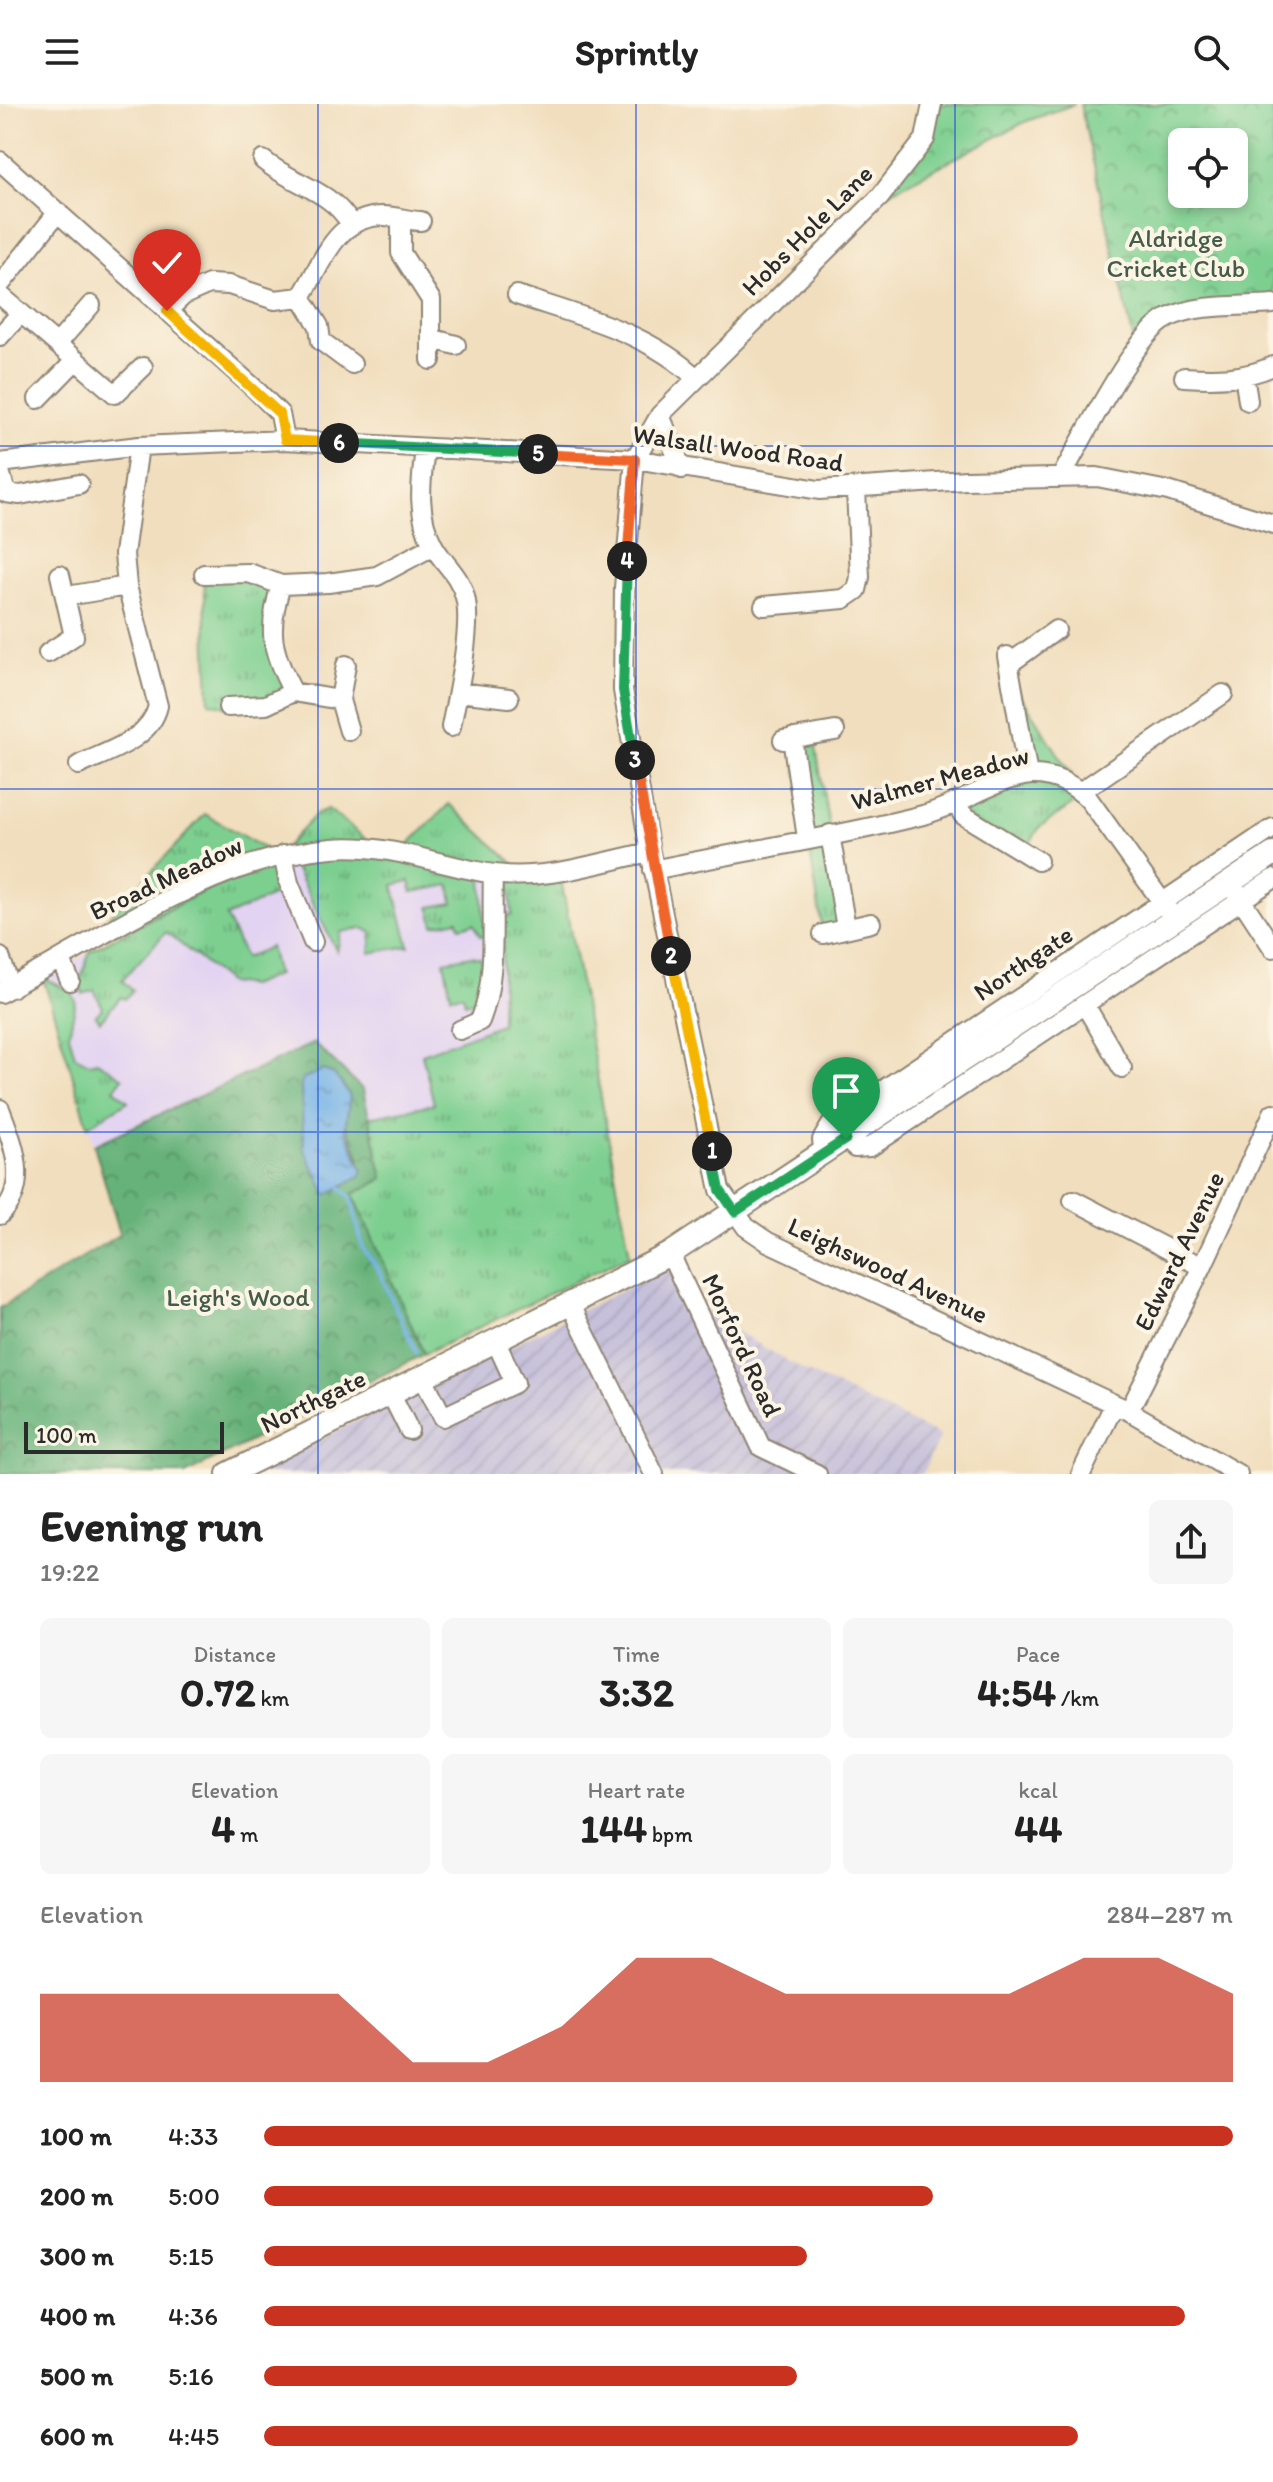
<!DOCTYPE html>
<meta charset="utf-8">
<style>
body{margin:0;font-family:Itim,sans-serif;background:#f6f6f6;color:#222;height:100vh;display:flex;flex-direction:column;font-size:30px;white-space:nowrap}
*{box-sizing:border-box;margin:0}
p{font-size:26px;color:#767676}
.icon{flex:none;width:44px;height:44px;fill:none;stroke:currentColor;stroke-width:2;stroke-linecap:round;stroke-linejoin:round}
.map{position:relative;height:1370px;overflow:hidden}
.drawer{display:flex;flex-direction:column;background:#fff;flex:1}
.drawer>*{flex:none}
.tools{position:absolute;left:1168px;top:24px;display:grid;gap:16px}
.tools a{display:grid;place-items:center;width:80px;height:80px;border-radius:12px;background:#fff;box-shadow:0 4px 12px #0003;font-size:40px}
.scale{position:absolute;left:24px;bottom:20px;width:200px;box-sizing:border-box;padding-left:8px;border:4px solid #2b2b2b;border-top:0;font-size:22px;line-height:28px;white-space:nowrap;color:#2b2b2b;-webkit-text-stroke:6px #fcf5e5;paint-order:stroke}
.pin{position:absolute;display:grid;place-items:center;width:68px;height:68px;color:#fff;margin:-82px -34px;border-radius:50% 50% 50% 0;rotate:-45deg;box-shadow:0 0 8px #0007}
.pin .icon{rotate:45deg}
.km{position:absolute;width:40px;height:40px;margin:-20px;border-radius:50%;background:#222;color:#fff;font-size:22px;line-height:40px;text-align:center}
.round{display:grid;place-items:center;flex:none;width:84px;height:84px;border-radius:12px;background:#f6f6f6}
.head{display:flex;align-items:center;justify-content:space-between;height:136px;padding:0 40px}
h1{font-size:44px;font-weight:700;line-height:60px}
.figures{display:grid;grid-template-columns:repeat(3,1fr);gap:12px;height:136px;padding:8px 40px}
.figures div{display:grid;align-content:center;border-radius:12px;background:#f6f6f6;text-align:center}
.figures b{font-size:40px;font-weight:700}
.figures small{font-size:22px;font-weight:400}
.figures p{font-size:22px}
.chart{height:224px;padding:16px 40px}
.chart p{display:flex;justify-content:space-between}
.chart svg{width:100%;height:144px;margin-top:8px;fill:#c8321e;opacity:.7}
ul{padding:0 40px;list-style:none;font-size:26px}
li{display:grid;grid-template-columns:128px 96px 1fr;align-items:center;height:60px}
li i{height:20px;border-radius:10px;background:#c8321e}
header{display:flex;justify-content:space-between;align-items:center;height:104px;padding:0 40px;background:#fff;font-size:36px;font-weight:700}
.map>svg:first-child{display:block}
.built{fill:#e3d3f2}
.industrial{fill:url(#industrial-furrows)}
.grass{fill:url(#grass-tufts);stroke:#547d5e;stroke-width:2}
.forest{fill:url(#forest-crowns);stroke:#486e52;stroke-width:2;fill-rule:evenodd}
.park{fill:url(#park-crowns);stroke:#547d5e;stroke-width:2;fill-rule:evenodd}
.water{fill:url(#water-ripples);stroke:#506e89;stroke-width:2}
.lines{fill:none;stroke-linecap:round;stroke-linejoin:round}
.stream{stroke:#75b2e7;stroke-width:4}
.minor-casing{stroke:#8e8474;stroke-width:22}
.major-casing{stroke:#8e8474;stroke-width:26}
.minor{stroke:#fff;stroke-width:18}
.major{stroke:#fff;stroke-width:22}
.split-1-casing{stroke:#fff;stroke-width:16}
.split-2-casing{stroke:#fff;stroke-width:16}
.split-3-casing{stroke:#fff;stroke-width:16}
.split-4-casing{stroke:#fff;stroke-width:16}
.split-5-casing{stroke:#fff;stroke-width:16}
.split-6-casing{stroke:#fff;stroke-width:16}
.split-7-casing{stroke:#fff;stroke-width:16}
.split-1{stroke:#22a559;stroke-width:10}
.split-2{stroke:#f5b400;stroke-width:10}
.split-3{stroke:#f0652b;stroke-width:10}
.split-4{stroke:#22a559;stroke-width:10}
.split-5{stroke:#f0652b;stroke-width:10}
.split-6{stroke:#22a559;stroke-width:10}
.split-7{stroke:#f5b400;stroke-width:10}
.grid{fill:none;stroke:#1d4ed8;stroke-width:2;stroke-opacity:0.55}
.labels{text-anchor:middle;stroke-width:8;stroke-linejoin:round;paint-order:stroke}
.street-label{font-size:26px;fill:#2b2b2b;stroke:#fcf5e5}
.park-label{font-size:26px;fill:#445c49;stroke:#fcf5e5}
</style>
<header><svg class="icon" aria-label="menu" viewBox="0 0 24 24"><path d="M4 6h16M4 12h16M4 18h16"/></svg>Sprintly<svg class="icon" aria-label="search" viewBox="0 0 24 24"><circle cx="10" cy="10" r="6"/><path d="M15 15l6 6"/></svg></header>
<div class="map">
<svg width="1273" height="1370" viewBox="0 0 1273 1370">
<defs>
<pattern id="industrial-furrows" width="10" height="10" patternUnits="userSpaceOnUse" patternTransform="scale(2)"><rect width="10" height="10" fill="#c6c0da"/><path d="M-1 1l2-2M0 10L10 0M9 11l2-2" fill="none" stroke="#aaa5bb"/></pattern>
<pattern id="grass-tufts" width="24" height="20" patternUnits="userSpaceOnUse" patternTransform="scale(2)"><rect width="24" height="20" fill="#7dcf90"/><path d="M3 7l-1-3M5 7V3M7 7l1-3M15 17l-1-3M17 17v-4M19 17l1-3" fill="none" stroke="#67a876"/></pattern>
<pattern id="forest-crowns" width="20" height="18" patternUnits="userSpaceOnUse" patternTransform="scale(2)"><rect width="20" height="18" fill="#66b27a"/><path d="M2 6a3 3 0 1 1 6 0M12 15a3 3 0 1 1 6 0" fill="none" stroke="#549164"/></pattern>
<pattern id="park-crowns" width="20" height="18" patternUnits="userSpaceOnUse" patternTransform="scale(2)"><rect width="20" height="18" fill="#7dcf90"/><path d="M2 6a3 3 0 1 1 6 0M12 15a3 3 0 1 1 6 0" fill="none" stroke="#67a876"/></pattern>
<pattern id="water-ripples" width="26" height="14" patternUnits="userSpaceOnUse" patternTransform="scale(2)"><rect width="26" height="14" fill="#75b2e7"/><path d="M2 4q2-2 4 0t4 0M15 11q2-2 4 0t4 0" fill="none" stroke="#6091bb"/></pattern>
</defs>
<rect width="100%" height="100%" fill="#fcf5e5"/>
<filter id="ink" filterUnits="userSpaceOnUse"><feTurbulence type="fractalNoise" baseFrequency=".0125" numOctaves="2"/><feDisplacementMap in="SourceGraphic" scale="16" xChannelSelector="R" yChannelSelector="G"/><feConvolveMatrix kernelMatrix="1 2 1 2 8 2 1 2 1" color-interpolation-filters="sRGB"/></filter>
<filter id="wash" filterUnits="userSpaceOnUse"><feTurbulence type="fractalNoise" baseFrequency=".006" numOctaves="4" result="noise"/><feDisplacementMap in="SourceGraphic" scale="32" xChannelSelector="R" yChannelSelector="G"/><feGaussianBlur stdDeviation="1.8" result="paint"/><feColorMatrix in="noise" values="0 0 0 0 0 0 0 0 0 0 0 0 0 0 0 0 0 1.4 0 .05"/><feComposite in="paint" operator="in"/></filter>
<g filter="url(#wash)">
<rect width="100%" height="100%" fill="#f1debe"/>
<path class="built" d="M273,757L536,777L630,1151L424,1250L314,939L94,1041L43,874L228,774Z"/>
<path class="industrial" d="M684,1163L708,1211L805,1267L940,1332L922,1370H249L662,1167Z"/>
<path class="grass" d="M204,470L281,481L272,511L293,588L228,603L209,598Z
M1011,576L1085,692L1040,723L1024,748L963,711L975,692L1028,671Z
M814,631L846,824L823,830L792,634Z
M449,700L522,767L404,745Z
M328,705L376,743L283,751L79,845L205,710L277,752L317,709Z
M375,748L482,773L485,832H480L474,820L460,823L458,816L434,821L430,803L453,799L450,781L412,788L410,777L393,781L409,842L370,849L372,829L363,824L341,828L337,848L290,754Z
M273,757L279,789L226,813L245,854L270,843L277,871L250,882L229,879L166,828L122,876L133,887L125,895L121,893L100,917L95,912L103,904L94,886L83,890L79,880L90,847L228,774Z
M561,775L630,1151L424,1250L353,1090L383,1075L369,1013L434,1000L422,950L501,920L503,813L512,811L509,777Z
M472,852L481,854L484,894L465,899L463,890L451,892L444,857Z
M43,874L72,888L76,898L69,930L75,952L89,959L97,957L123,974L114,985L128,997L88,1022Z"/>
<path class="forest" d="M314,939L363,986L383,1075L353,1090L424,1250L185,1370H0V1204L120,1130L94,1041ZM340,977L350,992L344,1016L360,1054V1071L334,1088L304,1045L301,981Z"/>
<path class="park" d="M934,0H1075L1027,17L880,93L925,35Z
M1080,0H1273V200L1192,207L1133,234ZM1182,38H1234V90H1182Z"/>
<path class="water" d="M323,966L334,970L350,992L345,1025L363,1066L361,1071L327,1091L304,1045L301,981L303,975Z"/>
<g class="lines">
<path class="stream" d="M341,1084L351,1093L363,1144L378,1165L416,1248"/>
</g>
</g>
<g filter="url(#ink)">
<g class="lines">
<g class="minor-casing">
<path id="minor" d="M932,0L925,35L880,93L660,311L635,355L624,484L623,586L650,748L720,1086L746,1123L768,1138L1129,1307L1238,1370
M263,56C292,80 331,86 350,119
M0,57L254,284L280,310L285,336
M401,117V149L431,196V256
M0,181L58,108
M0,191L115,290L143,263
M517,191C579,212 648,228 696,274
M301,193L319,222L321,237L352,260
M167,207L184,191L209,180L229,181L275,196L301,193C323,159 335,112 384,112C396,112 408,117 421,117
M0,232L21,209
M433,235L456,241
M57,240L91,201
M1244,271L1248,297
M1184,273C1216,275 1244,275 1273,262
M38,295L76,256
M660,311L682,365
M425,344C421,378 416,409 433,441C443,460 459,469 465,493C473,522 457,592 451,623
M0,359L139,342L285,336L635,355L819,386L966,376L1097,373L1168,387L1273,420
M0,367L6,389L20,391L79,380
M1061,373C1082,337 1134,230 1168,214C1198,199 1241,203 1273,200
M204,470L249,469L281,481L328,479L377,472L433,442
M281,481C267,526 271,547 293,588L340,596
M67,492L127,482
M764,502L844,495L857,486L860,473L856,385
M48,549L74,532L60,471
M1007,552L1028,671
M1009,560L1056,526
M346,561L340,596L349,627
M458,588L509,594
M228,603L266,601L293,588
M792,634L807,734
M783,636L835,627
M79,661C108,647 150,636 158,602L127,482L124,450L139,342
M1080,688L1223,590
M957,700L963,711L1038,757
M830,730L846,824
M283,751L289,779L313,838
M653,766C743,747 834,734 923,711C958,702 996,674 1031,671C1054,670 1075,681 1090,697L1175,816
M1235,786L1273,844
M823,830L871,819
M0,853L11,884
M61,856L70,877
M0,889C102,834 214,753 332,744C389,739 439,762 494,770C545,777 600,758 650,748
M1085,901L1122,964
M460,926L480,917C498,872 491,817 493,770
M0,1005C13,1039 31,1081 0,1111
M846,1035L855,1044L870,1043L1273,775
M824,1050L822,1036L831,1021L1273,724
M1073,1096L1202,1163
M670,1150L761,1343L817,1370
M571,1201L654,1370
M423,1274L443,1313L515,1279L496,1238
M391,1290L409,1326
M1129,1307L1202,1163L1273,1009
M1081,1370L1114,1301"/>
</g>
<g class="major-casing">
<path id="major" d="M228,1370L670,1150L1273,750"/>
</g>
<use href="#minor" class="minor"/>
<use href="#major" class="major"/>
</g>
</g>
<g class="lines" filter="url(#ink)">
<g class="split-1-casing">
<path id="split-1" d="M712,1047L720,1086L735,1108L846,1035"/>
</g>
<g class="split-2-casing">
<path id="split-2" d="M671,852L712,1047"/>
</g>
<g class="split-3-casing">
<path id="split-3" d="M635,656L671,852"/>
</g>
<g class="split-4-casing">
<path id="split-4" d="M627,457L623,586L635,656"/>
</g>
<g class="split-5-casing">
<path id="split-5" d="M538,350L635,355L627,457"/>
</g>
<g class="split-6-casing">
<path id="split-6" d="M339,339L538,350"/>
</g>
<g class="split-7-casing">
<path id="split-7" d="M167,207L280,310L285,336L339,339"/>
</g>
<use href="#split-1" class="split-1"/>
<use href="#split-2" class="split-2"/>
<use href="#split-3" class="split-3"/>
<use href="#split-4" class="split-4"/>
<use href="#split-5" class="split-5"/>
<use href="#split-6" class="split-6"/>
<use href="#split-7" class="split-7"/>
</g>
<path class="grid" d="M318,0V1370M636,0V1370M955,0V1370M0,342H1273M0,685H1273M0,1028H1273"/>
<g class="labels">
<g class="street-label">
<text transform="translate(807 126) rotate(-45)" y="9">Hobs Hole Lane</text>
<text transform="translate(738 344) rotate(8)" y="9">Walsall Wood Road</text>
<text transform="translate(940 674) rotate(-15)" y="9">Walmer Meadow</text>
<text transform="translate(166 774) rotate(-25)" y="9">Broad Meadow</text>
<text transform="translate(1023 859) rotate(-34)" y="9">Northgate</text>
<text transform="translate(1179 1147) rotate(-64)" y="9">Edward Avenue</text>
<text transform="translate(888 1166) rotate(25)" y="9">Leighswood Avenue</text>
<text transform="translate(742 1241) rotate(65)" y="9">Morford Road</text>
<text transform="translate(313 1297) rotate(-26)" y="9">Northgate</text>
</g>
<g class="park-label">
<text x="1176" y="143">Aldridge<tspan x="1176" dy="30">Cricket Club</tspan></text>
<text x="238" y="1202">Leigh's Wood</text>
</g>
</g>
</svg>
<div class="tools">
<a><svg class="icon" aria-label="locate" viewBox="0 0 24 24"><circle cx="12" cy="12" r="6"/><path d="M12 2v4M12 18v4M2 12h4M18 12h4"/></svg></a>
</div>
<div class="scale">100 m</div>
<div class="pin" style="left:846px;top:1035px;background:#1e9e55"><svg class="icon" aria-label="arrive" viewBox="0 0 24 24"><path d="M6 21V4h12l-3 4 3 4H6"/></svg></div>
<div class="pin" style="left:167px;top:207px;background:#d93025"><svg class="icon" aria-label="check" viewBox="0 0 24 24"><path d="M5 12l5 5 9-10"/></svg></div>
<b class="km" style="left:712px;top:1047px">1</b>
<b class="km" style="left:671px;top:852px">2</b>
<b class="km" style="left:635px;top:656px">3</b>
<b class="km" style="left:627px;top:457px">4</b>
<b class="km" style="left:538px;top:350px">5</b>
<b class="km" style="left:339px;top:339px">6</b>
</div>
<section class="drawer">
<div class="head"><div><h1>Evening run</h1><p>19:22</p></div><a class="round"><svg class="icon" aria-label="share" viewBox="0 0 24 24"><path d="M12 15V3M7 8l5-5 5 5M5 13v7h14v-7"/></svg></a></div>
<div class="figures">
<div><p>Distance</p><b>0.72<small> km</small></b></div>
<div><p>Time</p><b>3:32</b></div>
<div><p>Pace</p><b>4:54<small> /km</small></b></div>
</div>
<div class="figures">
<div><p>Elevation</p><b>4<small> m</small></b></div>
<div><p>Heart rate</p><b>144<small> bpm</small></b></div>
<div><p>kcal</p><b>44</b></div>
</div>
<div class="chart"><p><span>Elevation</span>284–287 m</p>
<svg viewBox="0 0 160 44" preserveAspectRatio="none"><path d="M0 44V17L10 17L20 17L30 17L40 17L50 38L60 38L70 27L80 6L90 6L100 17L110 17L120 17L130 17L140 6L150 6L160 17V44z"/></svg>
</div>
<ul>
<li><b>100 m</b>4:33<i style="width:100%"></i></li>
<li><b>200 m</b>5:00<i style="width:69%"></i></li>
<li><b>300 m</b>5:15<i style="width:56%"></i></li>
<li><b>400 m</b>4:36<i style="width:95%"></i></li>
<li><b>500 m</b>5:16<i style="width:55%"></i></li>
<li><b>600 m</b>4:45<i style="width:84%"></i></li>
</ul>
</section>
